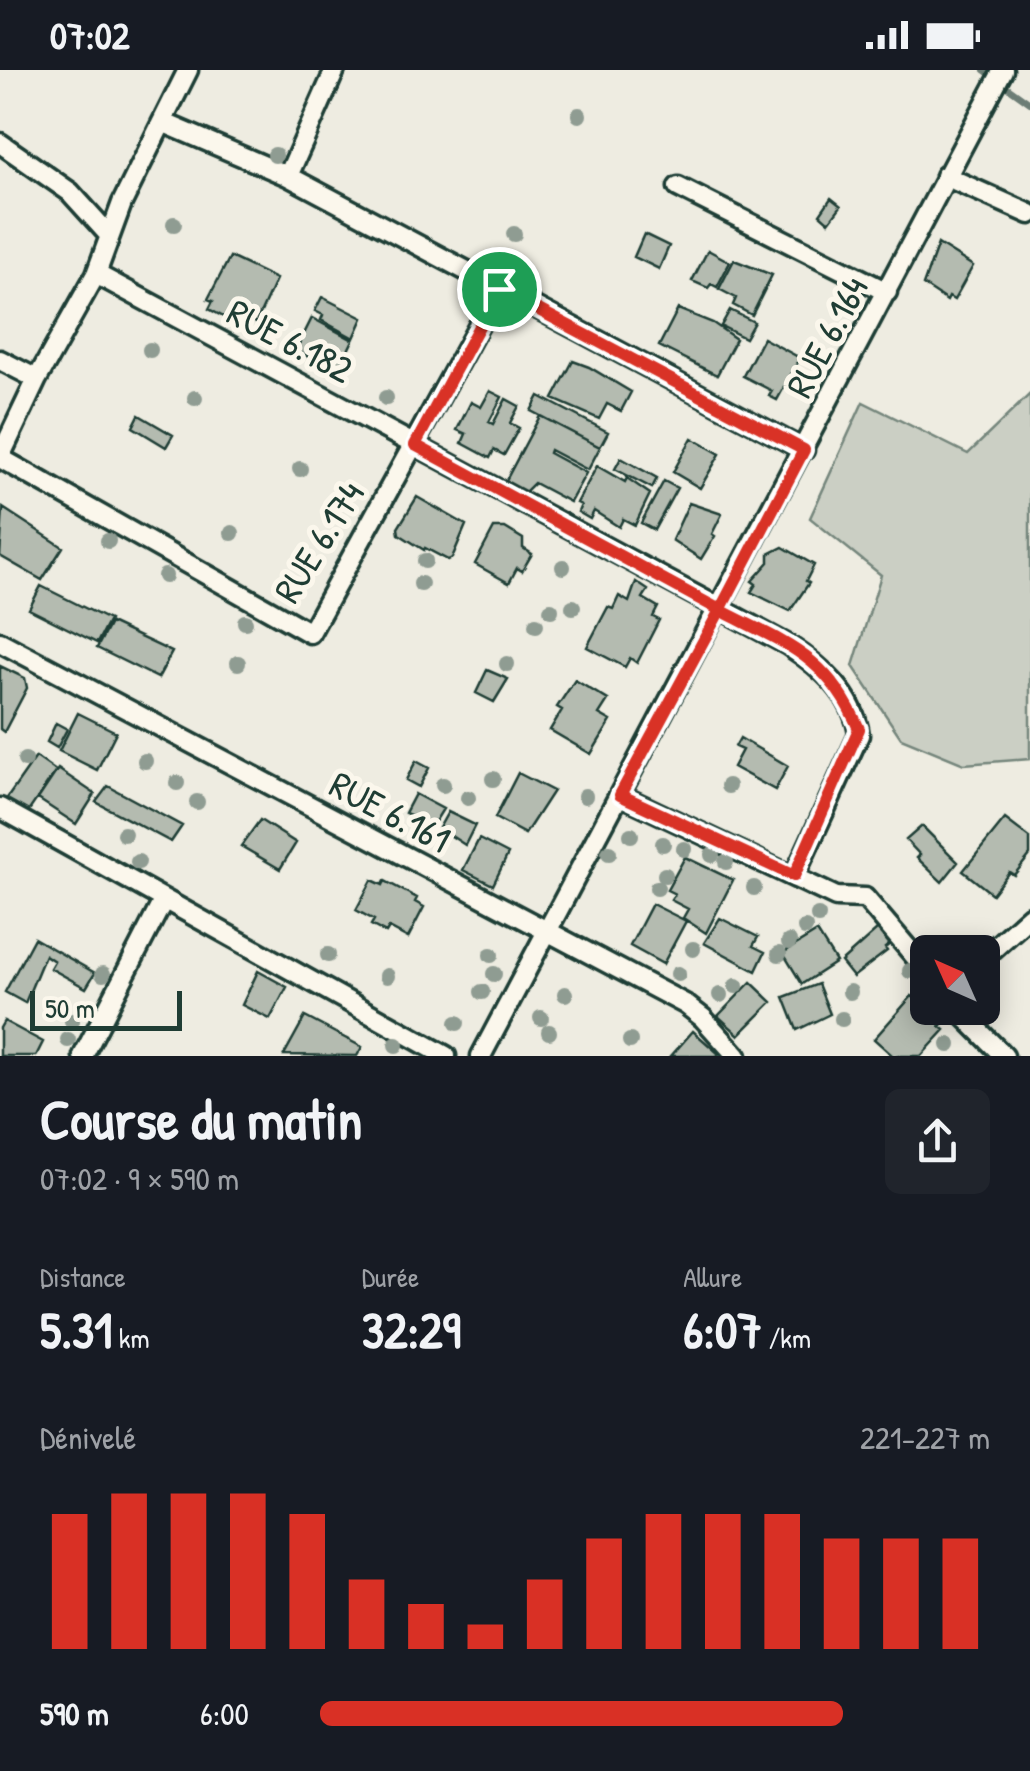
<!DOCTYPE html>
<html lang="fr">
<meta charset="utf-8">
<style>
body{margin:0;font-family:"Patrick Hand",sans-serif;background:#20242c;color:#f1f3f6;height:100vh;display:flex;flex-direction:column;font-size:38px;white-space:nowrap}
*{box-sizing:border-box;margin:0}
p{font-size:32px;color:#9ea1a6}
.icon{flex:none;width:55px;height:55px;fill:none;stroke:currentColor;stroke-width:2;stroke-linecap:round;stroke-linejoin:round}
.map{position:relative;height:986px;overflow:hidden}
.sheet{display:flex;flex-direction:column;background:#171b24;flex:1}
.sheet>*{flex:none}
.needle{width:65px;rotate:315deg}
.controls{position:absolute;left:910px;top:865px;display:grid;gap:20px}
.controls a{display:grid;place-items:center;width:90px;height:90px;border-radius:15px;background:#171b24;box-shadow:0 5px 25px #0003;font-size:50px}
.scale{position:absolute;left:30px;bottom:25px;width:152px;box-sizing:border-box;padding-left:10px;border:5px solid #1f3d34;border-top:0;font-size:28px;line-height:35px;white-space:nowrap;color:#1f3d34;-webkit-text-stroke:8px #fbf7ec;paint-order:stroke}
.pin{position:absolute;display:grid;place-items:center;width:85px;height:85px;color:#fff;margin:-42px;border:5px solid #fff;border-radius:50%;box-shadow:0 2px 10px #0007}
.round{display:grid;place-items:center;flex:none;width:105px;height:105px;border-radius:15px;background:#20242c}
.head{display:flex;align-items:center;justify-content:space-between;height:170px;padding:0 40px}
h1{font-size:55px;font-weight:700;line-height:75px}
.stats{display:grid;grid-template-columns:repeat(3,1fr);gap:15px;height:170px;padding:10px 40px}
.stats div{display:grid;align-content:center}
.stats b{font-size:50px;font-weight:700}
.stats small{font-size:28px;font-weight:400}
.stats p{font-size:28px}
.chart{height:280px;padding:20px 40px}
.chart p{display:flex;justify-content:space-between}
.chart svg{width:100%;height:180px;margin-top:10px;stroke:#d93025;stroke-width:6}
ul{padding:0 40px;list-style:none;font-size:32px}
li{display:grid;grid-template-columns:160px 120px 1fr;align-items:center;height:75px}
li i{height:25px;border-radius:12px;background:#d93025}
.status{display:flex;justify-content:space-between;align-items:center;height:70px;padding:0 50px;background:#171b24;direction:ltr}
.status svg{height:28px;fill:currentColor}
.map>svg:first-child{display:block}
.green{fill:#cbcfc4;stroke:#75867c;stroke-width:2.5}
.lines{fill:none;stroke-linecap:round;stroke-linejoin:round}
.stream{stroke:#6c7d74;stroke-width:6}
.building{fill:#b4bbb0;stroke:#1f3d34;stroke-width:2.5}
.minor-casing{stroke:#1f3d34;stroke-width:25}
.minor{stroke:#fbf7ec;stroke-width:18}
.tree{fill:#8f9c92}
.route-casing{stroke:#fff;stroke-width:20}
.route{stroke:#d93025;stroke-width:12}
.labels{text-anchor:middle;stroke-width:10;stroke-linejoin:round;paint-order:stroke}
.street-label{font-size:38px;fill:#1f3d34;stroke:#fbf7ec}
</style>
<div class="status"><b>07:02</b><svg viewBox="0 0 49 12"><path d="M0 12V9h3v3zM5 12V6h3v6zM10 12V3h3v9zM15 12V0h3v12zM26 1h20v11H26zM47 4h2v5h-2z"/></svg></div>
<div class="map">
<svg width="1030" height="986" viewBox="0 0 1030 986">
<rect width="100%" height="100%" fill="#eeece1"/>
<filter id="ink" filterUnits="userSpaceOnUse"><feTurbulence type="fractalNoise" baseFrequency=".01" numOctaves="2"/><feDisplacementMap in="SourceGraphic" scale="20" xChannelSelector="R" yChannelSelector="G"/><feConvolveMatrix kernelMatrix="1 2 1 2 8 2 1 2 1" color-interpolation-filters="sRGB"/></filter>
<g filter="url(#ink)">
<path class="green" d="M1030,324V689L964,694L901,668L853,596L881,505L810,448L863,332L968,384Z"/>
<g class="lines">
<path class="stream" d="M984,0L1030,33"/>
</g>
<path class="building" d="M831,128L841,136L829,152L820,144Z
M644,164L669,176L659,199L634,187Z
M938,174L973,196L954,230L949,227L947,231L923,215Z
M708,180L730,192L717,217L711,214L708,218L692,211Z
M230,187L276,209L256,253L244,246L241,253L229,250L209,239L213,231L208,229Z
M734,190L772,205L752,245L733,235L736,228L719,219Z
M322,227L363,248L354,268L321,250L323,245L315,241Z
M678,239L713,253L736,269L717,305L659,276Z
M730,240L754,252L745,268L721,256Z
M312,248L353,270L337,303L296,280Z
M763,268L800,288L777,330L769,326L772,321L743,306Z
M573,291L589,297L631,322L621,341L607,334L599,349L553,329Z
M490,321L502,327L489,352L493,354L506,329L519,336L510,353L519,358L504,385L494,380L490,388L462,373L466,364L457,360L471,332L481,337Z
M539,326L608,362L600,377L531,341Z
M139,345L173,365L166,377L133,357Z
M540,346L600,377L588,400L550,380L549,383L586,403L570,432L534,413L523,424L504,414Z
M692,368L720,384L700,418L673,402Z
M621,388L657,408L652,418L615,399Z
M597,396L625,412L627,408L650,424L635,455L623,449L619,457L594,441L590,449L578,442L581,435L577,433Z
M664,411L677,418L654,460L641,453Z
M417,427L466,455L452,488L448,490L425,478L424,480L399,464L398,458Z
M689,433L722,444L712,464L715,466L701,489L672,470Z
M3,438L63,477L42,510L0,486Z
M494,458H505L523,469V478L532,484L522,501L517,498L509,513L475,494Z
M783,477L814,495L806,511L809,513L790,541L751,522L756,514L752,511L769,492V484Z
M636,512L648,520L643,528L658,537L653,547L659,550L637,593L630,588L625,597L587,577L608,537L613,539L619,526L629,532Z
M41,516L109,550L97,573L29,539Z
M110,553L172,582L158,608L97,578Z
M0,596L25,608L27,618L4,662L0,659Z
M487,600L508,609L494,632L476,623Z
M575,610L608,630L599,644L611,651L591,684L550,660L562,640L557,637Z
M78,643L116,662L97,700L59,681Z
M56,653L67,659L57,678L47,672Z
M740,668L788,696L775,720L733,697L742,680L735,677Z
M36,687L56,701L26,745L3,734Z
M416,691L429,698L419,717L406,710Z
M58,699L95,724L76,754L38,729Z
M518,703L553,721L525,764L495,748Z
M108,716L182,756L171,772L96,732Z
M415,724L443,739L433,755L405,743Z
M448,742L475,755L465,775L439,758Z
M1005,749L1030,768V785L1014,805L1009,802L992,824L963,801Z
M260,750L296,773L280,799L241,776Z
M922,756L958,792L942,812L917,788L920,785L906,770Z
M479,769L508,784L493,815L463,800Z
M685,787L733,810L706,863L683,848L688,839L671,830L675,824L667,820Z
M372,810L383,815L385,811L417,828L415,832L424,837L408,868L389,858L386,863L371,855L374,850L356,840Z
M652,834L686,851L663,894L630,876Z
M720,848L758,867L753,876L765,882L756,901L704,873Z
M878,859L890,874L885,878L887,881L853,907L841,892Z
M817,862L836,892L802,914L783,883Z
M34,868L95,903L86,918L50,898L54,891L45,885L25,933L5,922Z
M258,901L287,917L270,949L242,935Z
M751,912L772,932L739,965L718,946Z
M818,914L830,944L797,960L784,927Z
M912,926L945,951L940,956L945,960L921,986H893L874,969Z
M305,947L362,977L357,986L284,985Z
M4,951L43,972L36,986H0V958Z
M693,961L719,984L717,986H671Z"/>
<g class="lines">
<g class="minor-casing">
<path id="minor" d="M162,52L188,0
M0,73L70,122L109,165
M288,106L335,0
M945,106L1030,144
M678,117L887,222
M0,290L37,309
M0,387L37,309L96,204
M0,388L310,563L499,219
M0,572L685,934L703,948L737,986
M620,725L836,827L865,828L928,902
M0,738L446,986
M794,807L859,665C854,624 820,596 788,575L96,204L122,133L162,52L288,106L804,380
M982,889L1030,846
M956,938L1004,986
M83,986L163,831
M481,986L1003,0"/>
</g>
<use href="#minor" class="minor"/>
</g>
<g class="tree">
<circle cx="579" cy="45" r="8"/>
<circle cx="275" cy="85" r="8"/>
<circle cx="174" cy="154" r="8"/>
<circle cx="514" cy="164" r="8"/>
<circle cx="150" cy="280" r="8"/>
<circle cx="195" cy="328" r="8"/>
<circle cx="386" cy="328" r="8"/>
<circle cx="300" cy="399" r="8"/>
<circle cx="232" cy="463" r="8"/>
<circle cx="108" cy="471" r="8"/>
<circle cx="425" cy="491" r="8"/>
<circle cx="563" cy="497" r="8"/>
<circle cx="165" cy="506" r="8"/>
<circle cx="421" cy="514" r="8"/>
<circle cx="573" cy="537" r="8"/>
<circle cx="551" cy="540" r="8"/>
<circle cx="245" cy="552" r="8"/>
<circle cx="536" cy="555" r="8"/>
<circle cx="238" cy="593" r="8"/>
<circle cx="507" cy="594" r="8"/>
<circle cx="25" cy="690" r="8"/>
<circle cx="145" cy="691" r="8"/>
<circle cx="493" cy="709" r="8"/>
<circle cx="177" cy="713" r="8"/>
<circle cx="443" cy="715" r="8"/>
<circle cx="728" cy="716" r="8"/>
<circle cx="585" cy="726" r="8"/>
<circle cx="468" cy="728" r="8"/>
<circle cx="197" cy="732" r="8"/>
<circle cx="124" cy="764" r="8"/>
<circle cx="631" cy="765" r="8"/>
<circle cx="663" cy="774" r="8"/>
<circle cx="684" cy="779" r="8"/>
<circle cx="609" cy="783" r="8"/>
<circle cx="712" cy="785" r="8"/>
<circle cx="138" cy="792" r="8"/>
<circle cx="726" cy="792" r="8"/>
<circle cx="665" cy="805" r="8"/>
<circle cx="657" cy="818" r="8"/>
<circle cx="754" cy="818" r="8"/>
<circle cx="818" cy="846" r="8"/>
<circle cx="805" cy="858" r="8"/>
<circle cx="789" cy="872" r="8"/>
<circle cx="693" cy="879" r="8"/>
<circle cx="779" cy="884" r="8"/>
<circle cx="328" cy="885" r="8"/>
<circle cx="491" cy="885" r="8"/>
<circle cx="910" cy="901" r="8"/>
<circle cx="103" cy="904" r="8"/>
<circle cx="494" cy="904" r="8"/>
<circle cx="678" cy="904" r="8"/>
<circle cx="387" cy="906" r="8"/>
<circle cx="736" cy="916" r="8"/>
<circle cx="482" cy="922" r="8"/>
<circle cx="850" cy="922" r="8"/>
<circle cx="565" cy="924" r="8"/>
<circle cx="720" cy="925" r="8"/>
<circle cx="541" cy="948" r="8"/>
<circle cx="842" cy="949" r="8"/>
<circle cx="72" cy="951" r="8"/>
<circle cx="457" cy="953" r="8"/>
<circle cx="549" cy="962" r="8"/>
<circle cx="68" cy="970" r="8"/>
<circle cx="630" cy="971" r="8"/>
<circle cx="396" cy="975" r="8"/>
<circle cx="949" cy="975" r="8"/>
</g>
</g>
<g class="lines" filter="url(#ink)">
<g class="route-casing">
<path id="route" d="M499,219L415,375L720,540L620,725L794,806L859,659C828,586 786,574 720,540L804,380L499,219"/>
</g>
<use href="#route" class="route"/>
</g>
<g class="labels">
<g class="street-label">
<text transform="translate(827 267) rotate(-62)" y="13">RUE 6.164</text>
<text transform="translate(290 271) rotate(28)" y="13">RUE 6.182</text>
<text transform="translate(319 472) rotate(-58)" y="13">RUE 6.174</text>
<text transform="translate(390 742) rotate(28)" y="13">RUE 6.161</text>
</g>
</g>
</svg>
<div class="controls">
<a><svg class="needle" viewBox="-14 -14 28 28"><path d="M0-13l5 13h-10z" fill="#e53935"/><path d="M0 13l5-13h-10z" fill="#9ea1a6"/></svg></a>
</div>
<div class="scale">50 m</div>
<div class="pin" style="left:499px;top:219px;background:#1e9e55"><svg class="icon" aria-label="arrive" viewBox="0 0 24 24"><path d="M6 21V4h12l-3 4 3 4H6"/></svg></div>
</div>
<section class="sheet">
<div class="head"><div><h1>Course du matin</h1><p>07:02 · 9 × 590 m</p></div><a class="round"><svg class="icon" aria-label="share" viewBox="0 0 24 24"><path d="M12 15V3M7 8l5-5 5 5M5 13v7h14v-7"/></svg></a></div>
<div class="stats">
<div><p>Distance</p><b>5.31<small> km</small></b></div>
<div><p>Durée</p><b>32:29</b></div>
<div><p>Allure</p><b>6:07<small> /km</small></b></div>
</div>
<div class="chart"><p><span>Dénivelé</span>221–227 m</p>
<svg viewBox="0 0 160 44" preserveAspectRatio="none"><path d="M5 44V11M15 44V6M25 44V6M35 44V6M45 44V11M55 44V27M65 44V33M75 44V38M85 44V27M95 44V17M105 44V11M115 44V11M125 44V11M135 44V17M145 44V17M155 44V17"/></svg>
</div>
<ul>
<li><b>590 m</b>6:00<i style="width:78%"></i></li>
</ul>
</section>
